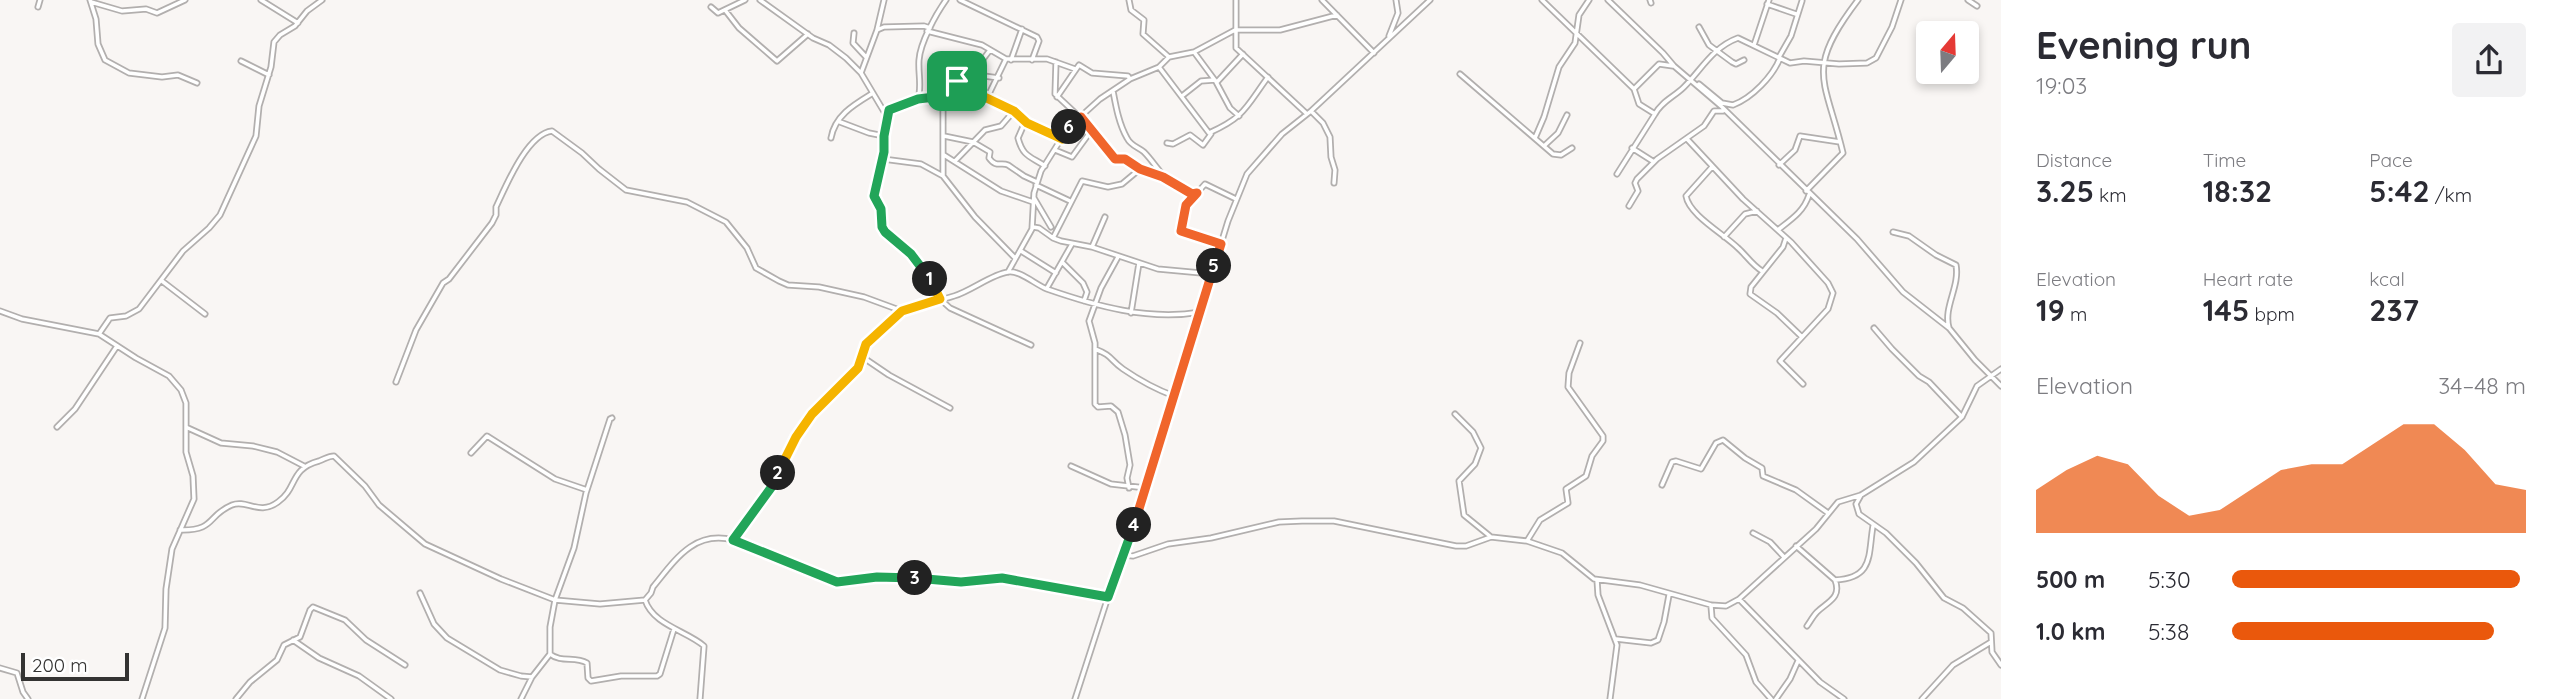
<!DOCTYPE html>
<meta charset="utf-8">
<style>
body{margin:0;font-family:Quicksand,sans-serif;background:#f2f2f3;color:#2b2b33;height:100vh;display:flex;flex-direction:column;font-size:26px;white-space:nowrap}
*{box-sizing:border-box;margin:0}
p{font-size:23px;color:#7c7c81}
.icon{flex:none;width:38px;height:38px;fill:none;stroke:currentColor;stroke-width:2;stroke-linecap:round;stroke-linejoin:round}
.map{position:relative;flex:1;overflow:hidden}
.drawer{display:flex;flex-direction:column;background:#fff;width:560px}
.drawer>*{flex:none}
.needle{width:46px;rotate:19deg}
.tools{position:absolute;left:1916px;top:21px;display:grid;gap:14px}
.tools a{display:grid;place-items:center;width:63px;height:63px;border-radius:7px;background:#fff;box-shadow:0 4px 10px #0003;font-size:35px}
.scale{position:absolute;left:21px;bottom:18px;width:108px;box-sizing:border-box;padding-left:7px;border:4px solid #343332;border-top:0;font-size:19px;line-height:24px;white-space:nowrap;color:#343332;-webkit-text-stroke:5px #fff;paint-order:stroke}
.pin{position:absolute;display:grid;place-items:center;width:60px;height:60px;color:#fff;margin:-30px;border-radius:14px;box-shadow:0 4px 10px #0006}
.km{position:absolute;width:35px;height:35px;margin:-18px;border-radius:50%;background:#222;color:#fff;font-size:19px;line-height:35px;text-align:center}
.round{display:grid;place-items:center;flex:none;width:74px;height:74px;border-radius:7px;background:#f2f2f3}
.overview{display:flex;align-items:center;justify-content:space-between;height:119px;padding:0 35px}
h1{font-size:38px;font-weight:800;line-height:52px}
.metrics{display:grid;grid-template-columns:repeat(3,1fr);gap:10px;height:119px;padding:7px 35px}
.metrics div{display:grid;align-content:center}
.metrics b{font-size:30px;font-weight:800}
.metrics small{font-size:19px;font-weight:400}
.metrics p{font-size:19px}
.chart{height:196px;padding:14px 35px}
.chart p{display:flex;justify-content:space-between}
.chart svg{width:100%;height:126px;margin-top:7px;fill:#ea580c;opacity:.7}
ul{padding:0 35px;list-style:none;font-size:23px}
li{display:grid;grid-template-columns:112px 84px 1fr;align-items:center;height:52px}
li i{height:18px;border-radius:9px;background:#ea580c}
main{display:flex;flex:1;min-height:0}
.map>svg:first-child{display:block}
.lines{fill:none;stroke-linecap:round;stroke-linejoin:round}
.minor-casing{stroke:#b2afae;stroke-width:7}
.minor{stroke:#fff;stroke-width:3.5}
.split-1-casing{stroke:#fff;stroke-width:14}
.split-2-casing{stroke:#fff;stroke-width:14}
.split-3-casing{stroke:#fff;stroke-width:14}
.split-4-casing{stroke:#fff;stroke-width:14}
.split-5-casing{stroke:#fff;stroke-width:14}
.split-6-casing{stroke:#fff;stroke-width:14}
.split-7-casing{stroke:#fff;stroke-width:14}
.split-1{stroke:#22a559;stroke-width:9}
.split-2{stroke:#f5b400;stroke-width:9}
.split-3{stroke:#22a559;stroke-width:9}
.split-4{stroke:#22a559;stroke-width:9}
.split-5{stroke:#f0652b;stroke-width:9}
.split-6{stroke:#f0652b;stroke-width:9}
.split-7{stroke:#f5b400;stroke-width:9}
</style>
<main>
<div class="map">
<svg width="2001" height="699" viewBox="0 0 2001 699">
<rect width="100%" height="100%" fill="#f9f6f4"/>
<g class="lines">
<g class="minor-casing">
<path id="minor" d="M90,0L96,19L98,44L105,60L129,73L162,77L178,75L197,83
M261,0L298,23
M760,0L813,38L829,45L846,58L861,73L886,115
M960,0L1037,37L1039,41L1032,60
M1129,0L1131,10L1144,20L1143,34L1169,57
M1236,0V48L1307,114
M1322,0L1374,53
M1542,0L1634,89L1639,104L1655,114L1617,174
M1608,0L1663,53L1674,66L1722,107L1857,239L1903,292L1949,328L1975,360L2001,386
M1650,0L1651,3
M1968,0L1977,6
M91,2L122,11L146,9L157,13L185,0
M1767,4L1796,14
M38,7L40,0
M711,7L718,13L745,0
M725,10L739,28L777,61L808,34
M1699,27L1709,45L1732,62L1736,64L1744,60
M877,30L884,0
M927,31L982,45L1006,59H1047L1075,69
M854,33L853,43L866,57
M1389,36L1398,13L1396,0
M1754,45L1769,0
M1194,52L1214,79
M1779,57L1791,36L1802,1
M1011,60L1022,29
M241,61L269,75
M1056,62L1055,94L1086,123L1092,134L1114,158H1123L1140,169L1161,176
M1159,67L1209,133C1245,117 1246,107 1268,77
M976,69L984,76L999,78
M861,73L877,30L884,27L924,26L930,28
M1460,74L1553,154L1561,155L1572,148
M1217,82L1243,54
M965,83L990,50
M1699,84L1722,103L1733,105C1752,98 1773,76 1780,58
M1634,89L1659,64L1673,66
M1113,91C1116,107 1119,124 1127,138C1131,146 1138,147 1144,152C1159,167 1171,195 1197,193L1205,184L1236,199
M943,96V176L975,217L1015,258
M1182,96L1201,81L1215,80L1230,108L1239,116
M1057,97L1079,65L1092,73L1128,76L1130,79
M987,98L1006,59
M918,99C922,86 918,74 919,60C920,43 936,14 946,0
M1311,111L1323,123L1330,137L1331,157L1335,170L1334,183
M1655,114C1662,101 1674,97 1684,87C1701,70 1713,47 1738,38L1790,63L1804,61L1839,64L1867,63L1876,58L1892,27L1901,0
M840,122L869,133L884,136
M1025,122L1018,138C1023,157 1030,156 1045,166
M944,136L973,142L990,152L989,158C996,168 1001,162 1008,165L1024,176L1037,182
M831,138C835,115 855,104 873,93
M1535,138L1544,117L1559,67L1575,43L1579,15L1589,0
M1687,139L1743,199L1791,242L1828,283L1833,293L1828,309L1780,361L1803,384
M1167,143L1173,144L1190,135L1203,145L1211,134
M1544,146L1558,133L1567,115
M1632,148L1654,162
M1055,150L1072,157L1091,131
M944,155L1001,191L1033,202
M883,159L921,164L943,176
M955,161L985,130L1001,126L1014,111
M1779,165L1795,150L1800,136L1840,142
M1712,167L1686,196C1689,215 1724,234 1738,248C1746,255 1752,265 1762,271
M1036,185L1070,201
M1806,191L1843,153C1825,77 1804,71 1858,0
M1197,193L1185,208L1181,231L1221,244
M1034,198L1051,227
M1629,206L1638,191L1635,183L1637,179L1657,159L1704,126L1714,111H1723
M1033,227L1039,228L1053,238L1061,241L1092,247L1158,269L1212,274
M1779,229C1792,219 1804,211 1809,195
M1893,232L1909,236L1936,255L1956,265C1960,287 1943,307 1949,328
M1724,237L1745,214L1757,211
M1053,238L1082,181L1108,187L1122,184L1140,169
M1786,238L1783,247L1751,287L1750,294L1777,313L1802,337
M1092,247L1105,217
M1021,251L1056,273
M1118,257L1101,288L1089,321L1095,343V404L1098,407L1111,406L1118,412L1125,435L1130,465L1127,478L1129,488
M1062,262L1083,283L1087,292L1084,301
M1008,272L1032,229L1034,193L1041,171L1068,128L1100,99L1130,79L1159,67L1169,57L1194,52L1235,30H1280L1337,15
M162,281L205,314
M1047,288L1072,244
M0,311L22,319L99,334L136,358L169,376L181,390L186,403V452L193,476L194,499L172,549L166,589L165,628L142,699
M1131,313L1139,263
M1874,328L1892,349L1919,376L1929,382L1962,417
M99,334L110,318L126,316L139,309L183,251L209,228L220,215L256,136L259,106L271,67L274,42L280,35L295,26L307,11L322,0
M1031,345L950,308L940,299L933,283L916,259L885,232L882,227L883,215L873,192L884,152V136L889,110L918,99L943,96L955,81L965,83L974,92L1014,111L1027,123L1063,139
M1095,349C1113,356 1109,359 1123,369C1139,380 1155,389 1174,396
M861,356L889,375L950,408
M396,382L416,330L443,283L449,279L492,223L496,215V207C506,186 527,134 552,131L582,153L599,169L626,190L687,202L726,222L747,248L756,268L779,281L788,285L819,287L864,297L902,311C919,304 936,302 954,296C971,291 992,274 1008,272C1020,270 1036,285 1047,289C1096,306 1148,321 1201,312
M1455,414L1473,432L1481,448L1475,464L1459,481L1464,515L1491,537
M612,418L610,419L586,493L574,548L555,600L550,627V654C561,663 575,656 587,663L588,678L591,681L621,676H657L660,674L674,629
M57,427L75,409L117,346
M188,428L221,443L253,446L277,452L304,466
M471,453L487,436L555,479L587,490
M1071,466L1111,484L1146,488
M1662,485L1672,462L1676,461L1701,469L1716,443L1723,440L1745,458L1762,468L1763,476L1796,490L1828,513
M1861,495L1856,504L1859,514L1886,533L1916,563L1944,598L1963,608L1991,633L1992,652L2001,665
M180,530C216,531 207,515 232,505C247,499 259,516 278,502C298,488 289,469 319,461C325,459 328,456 334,456L365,486L379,505L425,544L501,579L555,600L600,604L645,600L651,593L653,587C675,560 694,530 733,540L837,582L881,577L961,582L1002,578L1108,597
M1753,533L1770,542L1784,557
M733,540L773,485L796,437L812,414L853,373L866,344L902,311
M1527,541L1540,520L1568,503L1566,489L1586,476L1592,456L1603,441V436L1568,387L1569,373L1580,343
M1796,546L1835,580C1842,598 1827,602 1817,612C1813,616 1810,622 1807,626
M1123,555L1133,556L1168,544L1211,538L1279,522L1302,521H1334L1456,546H1466L1491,537L1527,541L1562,553L1594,579L1640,585L1711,605L1726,606L1739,599L1816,529L1838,502L1861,495L1914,462L1962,417L1977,386L2001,369
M1597,580L1598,595L1617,645L1610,699
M1835,580C1874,578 1868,555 1873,526
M420,593L434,624L447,638L500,670L521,676L532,677
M1739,599L1820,682L1844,699
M645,600C653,625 687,631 704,646L700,699
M1711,606L1712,618L1746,655L1756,682L1771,699
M1616,639L1651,643L1658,640L1664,622L1669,595
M293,640L319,658L359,676L391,699
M0,668L17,673L23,692L28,699
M236,699L250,682L277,660L284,645L300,637L310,610L313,607L345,620L366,640L405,665
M521,699L532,677L550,654
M1075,699L1108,597L1144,494L1228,221L1247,174L1282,134L1311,111L1430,0
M1776,699L1790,679L1798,661
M1922,699L1953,665L1991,642"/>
</g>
<use href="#minor" class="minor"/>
</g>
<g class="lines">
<g class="split-1-casing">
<path id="split-1" d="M930,279L911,254L885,232L882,227L881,209L874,196L884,152V136L889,110L918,99L943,96L957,81"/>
</g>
<g class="split-2-casing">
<path id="split-2" d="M778,473L796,437L812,414L858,368L866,344L902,311L940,299L930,279"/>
</g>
<g class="split-3-casing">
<path id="split-3" d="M778,473L773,485L733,540L837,582L877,577L915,578"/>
</g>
<g class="split-4-casing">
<path id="split-4" d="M915,578L961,582L1002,578L1108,597L1134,525"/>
</g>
<g class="split-5-casing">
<path id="split-5" d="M1134,525L1214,266"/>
</g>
<g class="split-6-casing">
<path id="split-6" d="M1069,127L1081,117L1115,159H1125L1140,169L1163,177L1192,194L1197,193L1186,205L1181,231L1221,244L1214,266"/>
</g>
<g class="split-7-casing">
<path id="split-7" d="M957,81L965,83L974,92L1014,111L1027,123L1062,139L1069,127"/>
</g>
<use href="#split-1" class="split-1"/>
<use href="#split-2" class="split-2"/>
<use href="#split-3" class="split-3"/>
<use href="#split-4" class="split-4"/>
<use href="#split-5" class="split-5"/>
<use href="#split-6" class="split-6"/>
<use href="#split-7" class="split-7"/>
</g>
</svg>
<div class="tools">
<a><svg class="needle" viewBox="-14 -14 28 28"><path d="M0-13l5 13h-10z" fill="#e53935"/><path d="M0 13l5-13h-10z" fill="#7c7c81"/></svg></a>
</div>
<div class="scale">200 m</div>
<div class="pin" style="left:957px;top:81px;background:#1e9e55"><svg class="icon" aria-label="arrive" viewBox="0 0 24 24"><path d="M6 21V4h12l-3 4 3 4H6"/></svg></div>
<b class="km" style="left:930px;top:279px">1</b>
<b class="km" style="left:778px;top:473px">2</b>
<b class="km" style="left:915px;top:578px">3</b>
<b class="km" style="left:1134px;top:525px">4</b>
<b class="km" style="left:1214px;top:266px">5</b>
<b class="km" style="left:1069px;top:127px">6</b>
</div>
<section class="drawer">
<div class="overview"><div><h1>Evening run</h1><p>19:03</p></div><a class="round"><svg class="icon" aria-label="share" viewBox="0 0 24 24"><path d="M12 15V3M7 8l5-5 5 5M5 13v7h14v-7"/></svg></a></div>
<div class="metrics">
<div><p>Distance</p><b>3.25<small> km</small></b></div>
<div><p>Time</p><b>18:32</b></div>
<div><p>Pace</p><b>5:42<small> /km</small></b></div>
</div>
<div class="metrics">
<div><p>Elevation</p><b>19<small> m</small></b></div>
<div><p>Heart rate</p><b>145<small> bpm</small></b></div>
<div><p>kcal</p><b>237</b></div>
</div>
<div class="chart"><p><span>Elevation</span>34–48 m</p>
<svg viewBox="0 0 160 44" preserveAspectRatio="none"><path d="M0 44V29L10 22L20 17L30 20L40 31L50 38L60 36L70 29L80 22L90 20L100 20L110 13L120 6L130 6L140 15L150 27L160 29V44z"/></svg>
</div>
<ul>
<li><b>500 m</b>5:30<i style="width:98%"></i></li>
<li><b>1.0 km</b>5:38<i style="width:89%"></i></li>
</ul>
</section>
</main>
